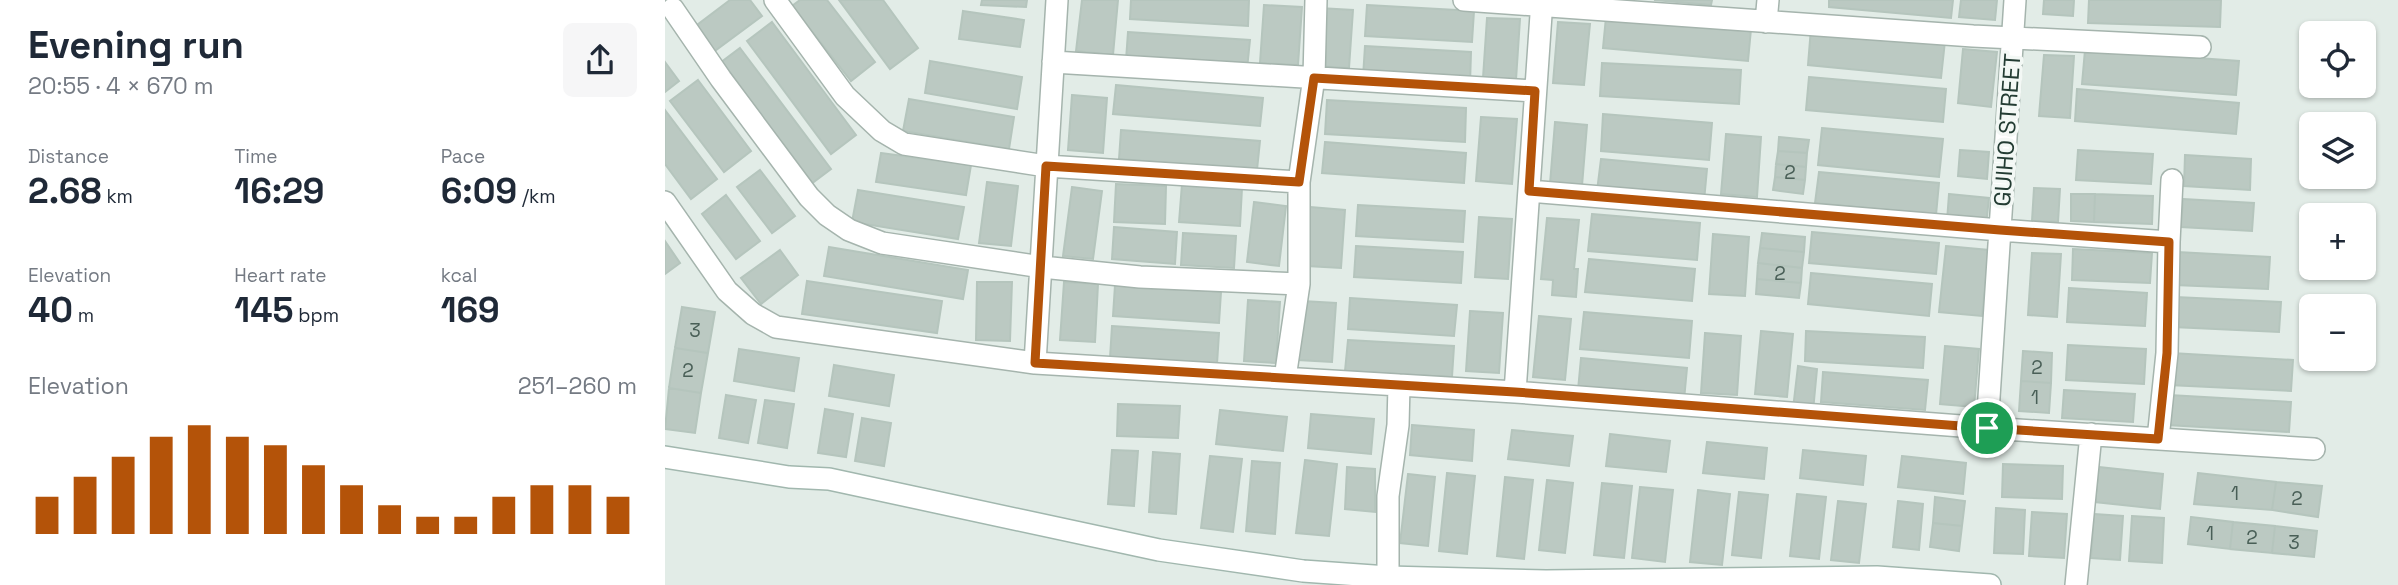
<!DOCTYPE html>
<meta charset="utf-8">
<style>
body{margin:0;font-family:"Space Grotesk",sans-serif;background:#f6f6f7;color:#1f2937;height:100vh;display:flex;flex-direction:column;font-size:26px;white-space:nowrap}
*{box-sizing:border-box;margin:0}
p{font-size:23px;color:#747a83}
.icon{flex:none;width:38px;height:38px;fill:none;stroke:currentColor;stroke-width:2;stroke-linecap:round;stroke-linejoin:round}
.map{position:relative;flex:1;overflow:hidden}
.side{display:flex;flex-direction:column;background:#fff;width:665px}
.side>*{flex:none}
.tools{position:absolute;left:1634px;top:21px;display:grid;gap:14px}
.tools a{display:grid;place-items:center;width:77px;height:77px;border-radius:10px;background:#fff;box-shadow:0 2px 5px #0004;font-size:35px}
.pin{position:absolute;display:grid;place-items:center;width:60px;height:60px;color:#fff;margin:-30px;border:4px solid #fff;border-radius:50%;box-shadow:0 2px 7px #0007}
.round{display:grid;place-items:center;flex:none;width:74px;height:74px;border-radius:10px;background:#f6f6f7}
.headline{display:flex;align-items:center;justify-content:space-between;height:119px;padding:0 28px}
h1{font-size:38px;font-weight:700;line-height:52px}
.stats{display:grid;grid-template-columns:repeat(3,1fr);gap:10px;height:119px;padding:7px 28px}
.stats div{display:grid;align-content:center}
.stats b{font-size:35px;font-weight:700}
.stats small{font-size:19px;font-weight:400}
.stats p{font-size:19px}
.chart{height:196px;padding:14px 28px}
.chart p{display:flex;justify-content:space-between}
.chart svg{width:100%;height:126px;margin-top:7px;stroke:#b45309;stroke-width:6}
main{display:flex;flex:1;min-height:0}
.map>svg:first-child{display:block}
.building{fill:#bbc9c2;stroke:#b5c5bd;stroke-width:2}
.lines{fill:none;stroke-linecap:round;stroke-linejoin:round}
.street-casing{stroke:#a5b4ad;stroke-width:24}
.secondary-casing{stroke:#a1b7ae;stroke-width:24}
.street{stroke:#fff;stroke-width:21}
.secondary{stroke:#fff;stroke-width:21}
.route-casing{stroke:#fff;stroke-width:14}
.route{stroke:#b45309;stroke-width:9}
.labels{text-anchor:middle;stroke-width:7;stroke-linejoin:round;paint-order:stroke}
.number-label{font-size:19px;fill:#495f57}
.street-label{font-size:23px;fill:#233c33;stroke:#f3f8f5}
</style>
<main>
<section class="side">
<div class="headline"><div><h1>Evening run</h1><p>20:55 · 4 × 670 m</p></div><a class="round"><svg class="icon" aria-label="share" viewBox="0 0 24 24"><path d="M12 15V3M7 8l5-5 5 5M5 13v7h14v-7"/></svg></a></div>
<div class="stats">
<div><p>Distance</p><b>2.68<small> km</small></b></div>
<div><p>Time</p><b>16:29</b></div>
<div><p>Pace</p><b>6:09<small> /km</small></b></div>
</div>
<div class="stats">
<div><p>Elevation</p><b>40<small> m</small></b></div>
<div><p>Heart rate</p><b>145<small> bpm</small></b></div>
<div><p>kcal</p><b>169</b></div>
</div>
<div class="chart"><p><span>Elevation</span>251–260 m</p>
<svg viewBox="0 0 160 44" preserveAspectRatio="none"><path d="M5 44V31M15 44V24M25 44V17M35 44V10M45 44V6M55 44V10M65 44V13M75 44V20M85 44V27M95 44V34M105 44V38M115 44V38M125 44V31M135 44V27M145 44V27M155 44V31"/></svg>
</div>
</section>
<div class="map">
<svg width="1733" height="585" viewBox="0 0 1733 585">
<rect width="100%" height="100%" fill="#e2ece7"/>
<path class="building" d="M65,0H85L97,16L47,53L28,28Z
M135,0H162L210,62L186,81L127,6Z
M174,0H218L253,48L225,69Z
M317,0H362L361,7L316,5Z
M417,0H453L448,55L411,51Z
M466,0H584L583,26L465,19Z
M989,0H1047L1046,5Z
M1164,0H1288L1286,18L1164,7Z
M1296,0H1332L1330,20L1294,17Z
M1379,0H1409L1408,16L1378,14Z
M1424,0H1556L1555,27L1423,23Z
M599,5L637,7L633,65L595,63Z
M702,5L809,11L807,42L700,36Z
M654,8L688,10L684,68L650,66Z
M298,11L359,20L355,47L294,39Z
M941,17L1086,29L1083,61L938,48Z
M822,18L855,19L851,80L818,78Z
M107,22L191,135L166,154L82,41Z
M893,22L925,24L919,85L888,83Z
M1146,28L1280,41L1276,78L1143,65Z
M463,32L585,40L582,69L461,60Z
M700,46L806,52L805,84L698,77Z
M75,48L166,169L142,187L51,66Z
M1298,49L1332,52L1326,107L1293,103Z
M1420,50L1574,61L1571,95L1417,84Z
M1379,55L1409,56L1405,118L1374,116Z
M265,61L357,77L352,109L260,93Z
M0,62L14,81L0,92Z
M937,63L1076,70L1074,104L935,96Z
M1144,77L1281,89L1278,122L1141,110Z
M33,80L86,151L59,172L5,101Z
M451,85L598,98L595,126L448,114Z
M1412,89L1574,103L1571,134L1410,121Z
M407,95L442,98L438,153L403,150Z
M244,99L349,117L344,149L238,131Z
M662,100L801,108L800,142L660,134Z
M0,110L52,179L26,199L0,164Z
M938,114L1047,123L1044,160L936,151Z
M816,117L852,119L847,184L811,181Z
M890,122L922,125L917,186L885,184Z
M1157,128L1278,139L1274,177L1153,165Z
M456,130L595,141L592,170L454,159Z
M1061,134L1096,137L1092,197L1056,194Z
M1114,137L1144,140L1142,153L1113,151Z
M660,142L801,153L799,183L657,173Z
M1295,150L1324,152L1322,179L1293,176Z
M1413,150L1488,154L1486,184L1411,180Z
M1113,151L1142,153L1141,167L1111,164Z
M216,153L306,165L301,195L211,182Z
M1520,155L1586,159L1585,190L1519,186Z
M936,159L1042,169L1039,201L932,191Z
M1111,164L1141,167L1140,180L1110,177Z
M95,170L130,216L107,233L72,187Z
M1154,172L1274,183L1271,215L1150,203Z
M1110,177L1140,180L1138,194L1108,190Z
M322,182L353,186L346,246L314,243Z
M451,184L501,186L500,224L449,222Z
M517,184L577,188L575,226L514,222Z
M407,187L437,191L428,259L398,256Z
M1369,188L1395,189L1393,222L1367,221Z
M193,190L299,207L293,239L187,222Z
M1284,194L1324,198L1321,225L1282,221Z
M1406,194H1430L1429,222L1406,221Z
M1430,194L1488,196L1487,224L1429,222Z
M61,195L95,241L71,259L37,214Z
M1518,199L1589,203L1587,231L1516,227Z
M589,202L621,206L614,266L582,262Z
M693,205L800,211L798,242L691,236Z
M645,207L680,210L676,268L642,266Z
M927,214L1035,223L1032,260L923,251Z
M814,217L847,219L843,279L810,277Z
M882,218L914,220L909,269H913L911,297L887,295L888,280L876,279Z
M449,227L512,232L510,264L447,259Z
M1147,232L1274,243L1271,274L1144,263Z
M518,233L571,236L569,268L516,265Z
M1097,233L1140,237L1139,252L1095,248Z
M1048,234L1084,237L1080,296L1044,294Z
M0,241L15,263L0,274Z
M691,246L798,252L796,283L689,277Z
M1281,246L1324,250L1317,316L1274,312Z
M164,247L303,270L298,299L159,276Z
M1095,248L1139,252L1137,268L1093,263Z
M1408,249L1487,253L1485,283L1407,280Z
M115,250L133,275L96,304L76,278Z
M1512,252L1605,257L1603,289L1510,285Z
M1367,253L1396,254L1392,317L1363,315Z
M924,259L1030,269L1027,301L920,292Z
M1093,263L1137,268L1136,283L1092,279Z
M1146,273L1267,284L1264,316L1143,304Z
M1092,279L1136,283L1134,298L1091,294Z
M142,281L277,301L272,333L137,314Z
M312,282H347L345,341L311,340Z
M399,282L433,284L430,342L395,340Z
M450,285L556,292L554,323L448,316Z
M1404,288L1482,293L1480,326L1402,322Z
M1510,297L1616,302L1614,332L1508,327Z
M685,298L792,305L789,336L683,329Z
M583,300L615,302L611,363L579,361Z
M637,301L671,303L667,362L633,360Z
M17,307L50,312L43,353L10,348Z
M805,311L838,313L834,373L801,371Z
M919,312L1027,321L1024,358L915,349Z
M874,316L906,319L900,380L868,377Z
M447,326L554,333L552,364L445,358Z
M1096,331L1128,334L1122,397L1090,394Z
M1141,331L1260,337L1258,368L1140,361Z
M1040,333L1076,336L1072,395L1036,393Z
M683,340L789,346L787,377L680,371Z
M1403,345L1481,349L1479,384L1401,380Z
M1280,346L1314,349L1309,407L1275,404Z
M10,348L43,353L36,393L4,388Z
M74,349L134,358L129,391L69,381Z
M1358,351L1387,353L1386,383L1356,381Z
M1506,353L1628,360L1626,391L1504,385Z
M916,358L1022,368L1019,400L913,390Z
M169,365L229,375L224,406L164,396Z
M1133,366L1152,369L1148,411L1128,409Z
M1158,372L1263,380L1260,410L1156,402Z
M1356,381L1386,383L1384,413L1354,411Z
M4,388L36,393L30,433L0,429Z
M1399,390L1470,394L1468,422L1397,418Z
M61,395L91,400L83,443L54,438Z
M1504,395L1626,402L1624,432L1502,425Z
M100,400L129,404L122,448L93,443Z
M453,404L515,406L513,438L452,436Z
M160,409L188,414L181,457L153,453Z
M555,410L622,417L618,451L551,444Z
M646,414L709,419L706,454L643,448Z
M197,418L226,423L219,466L190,461Z
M747,425L809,430L807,461L745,455Z
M847,430L908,436L904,466L843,459Z
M945,434L1005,441L1001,472L941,466Z
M1042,442L1102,448L1099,479L1038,473Z
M447,450L473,451L469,506L443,504Z
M1138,450L1201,456L1198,485L1135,478Z
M488,452L515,454L511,514L484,512Z
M545,456L577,459L568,532L536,528Z
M1237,456L1301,463L1298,494L1233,487Z
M640,460L672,464L664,536L631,533Z
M587,461L615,463L610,534L581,531Z
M1338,464L1398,466L1397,499L1337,497Z
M682,467L710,469V512L680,509Z
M1434,467L1498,474L1495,509L1430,502Z
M782,473L810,476L802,554L774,551Z
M1533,473L1611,482L1607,510L1529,504Z
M743,474L770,477L763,546L735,543Z
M840,477L868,480L859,559L832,556Z
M882,480L908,483L900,553L874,550Z
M1611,482L1657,486L1653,517L1607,510Z
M937,483L967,486L959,558L929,555Z
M975,487L1008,490L1000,562L967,558Z
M1033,490L1065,494L1057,565L1025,562Z
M1074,492L1103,495L1096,558L1067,555Z
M1132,494L1161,497L1154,559L1125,556Z
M1270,497L1300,501L1297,526L1268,523Z
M1173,501L1201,504L1194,563L1166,560Z
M1233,501L1258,504L1254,550L1228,547Z
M1331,508L1360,510L1358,554L1329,553Z
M1367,512L1402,514L1399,558L1364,556Z
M1429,514L1458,516L1455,560L1426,558Z
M1467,516L1499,518L1497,563L1464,561Z
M1526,517L1568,522L1565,549L1523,544Z
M1568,522L1610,526L1607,553L1565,549Z
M1268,523L1297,526L1294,551L1265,547Z
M1610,526L1652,531L1649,557L1607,553Z"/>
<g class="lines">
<g class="street-casing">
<path id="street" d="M110,0L180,96L217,131L239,144L381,166L634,182
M799,0L1308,36L1535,47
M8,9L56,79L144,197L162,215L184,230L217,243L377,267L475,277L634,284
M1101,22L1103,0
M388,62L870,91
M864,191L1335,230L1504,242L1507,180
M0,202L62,291L88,314L111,327L370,363L850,392L1322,428L1649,449
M370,363L392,0
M620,378L634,284V182L649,77L651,0
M850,392L877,0
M1322,428L1350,0
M1493,439L1502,353L1504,242
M723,577V496L733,425L734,385
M1411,585L1426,434"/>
</g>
<g class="secondary-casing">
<path id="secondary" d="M0,457L124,477L164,479L494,550L638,571L723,577L881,581L1212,577L1325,585"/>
</g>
<use href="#street" class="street"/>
<use href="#secondary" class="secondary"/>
</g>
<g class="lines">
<g class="route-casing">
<path id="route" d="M649,78L870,91L864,191L1335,230L1504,242L1502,353L1493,439L1322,428L850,392L370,363L381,166L634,182Z"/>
</g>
<use href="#route" class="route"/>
</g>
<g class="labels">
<g class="number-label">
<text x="1125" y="179">2</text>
<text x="1115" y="280">2</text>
<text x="30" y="337">3</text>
<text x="1372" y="374">2</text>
<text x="23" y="377">2</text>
<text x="1370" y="404">1</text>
<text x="1570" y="500">1</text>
<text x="1632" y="505">2</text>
<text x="1545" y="540">1</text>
<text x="1587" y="544">2</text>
<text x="1629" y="549">3</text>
</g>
<g class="street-label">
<text transform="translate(1342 130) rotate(-86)" y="8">GUIHO STREET</text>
</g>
</g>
</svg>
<div class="tools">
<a><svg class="icon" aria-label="locate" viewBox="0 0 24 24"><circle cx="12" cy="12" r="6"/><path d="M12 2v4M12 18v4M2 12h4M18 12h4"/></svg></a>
<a><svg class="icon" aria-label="layers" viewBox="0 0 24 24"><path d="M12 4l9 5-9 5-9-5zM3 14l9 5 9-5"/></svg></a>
<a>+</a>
<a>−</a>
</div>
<div class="pin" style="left:1322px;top:428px;background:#1e9e55"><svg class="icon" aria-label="arrive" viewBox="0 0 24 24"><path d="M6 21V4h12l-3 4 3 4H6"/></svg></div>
</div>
</main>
